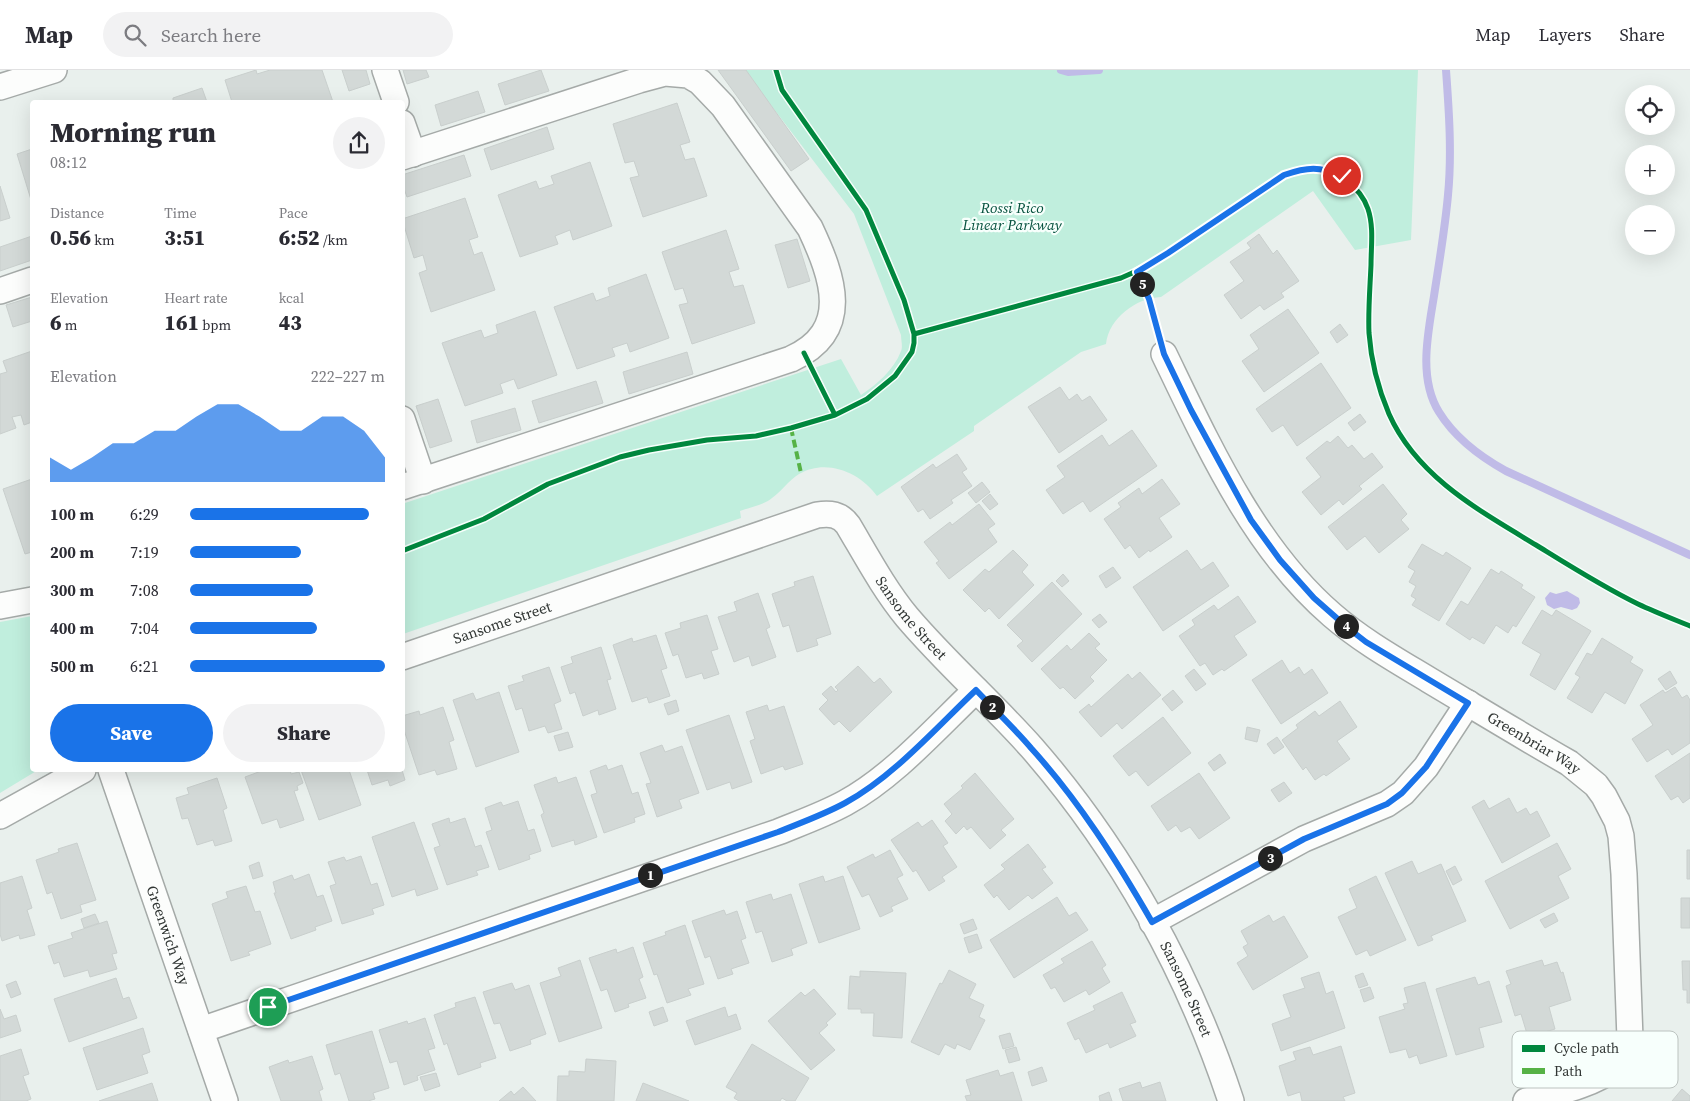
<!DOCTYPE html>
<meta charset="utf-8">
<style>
body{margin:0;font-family:"Source Serif 4",serif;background:#f2f2f3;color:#2b2b33;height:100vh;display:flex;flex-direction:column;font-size:19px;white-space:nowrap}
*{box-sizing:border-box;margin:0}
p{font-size:16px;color:#7c7c81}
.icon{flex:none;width:28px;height:28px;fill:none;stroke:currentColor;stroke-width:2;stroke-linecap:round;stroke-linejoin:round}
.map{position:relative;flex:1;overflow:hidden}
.drawer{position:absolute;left:30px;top:30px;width:375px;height:672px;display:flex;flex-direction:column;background:#fff;border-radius:5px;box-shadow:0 5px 20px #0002}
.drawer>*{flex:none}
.buttons{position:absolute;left:1625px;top:15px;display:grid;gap:10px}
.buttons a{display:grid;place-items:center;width:50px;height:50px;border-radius:50%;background:#fff;box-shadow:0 5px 20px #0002;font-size:25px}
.pin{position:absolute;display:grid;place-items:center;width:42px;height:42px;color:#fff;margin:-21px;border:2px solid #fff;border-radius:50%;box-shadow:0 1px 5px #0007}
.km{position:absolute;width:25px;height:25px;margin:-12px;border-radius:50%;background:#222;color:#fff;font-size:14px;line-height:25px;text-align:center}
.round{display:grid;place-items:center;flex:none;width:52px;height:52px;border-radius:26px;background:#f2f2f3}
.head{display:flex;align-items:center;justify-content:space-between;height:85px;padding:0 20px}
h1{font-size:28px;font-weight:800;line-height:38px}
.metrics{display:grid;grid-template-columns:repeat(3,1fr);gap:8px;height:85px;padding:5px 20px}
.metrics div{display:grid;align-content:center}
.metrics b{font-size:21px;font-weight:800}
.metrics small{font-size:14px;font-weight:400}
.metrics p{font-size:14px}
.chart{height:140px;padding:10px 20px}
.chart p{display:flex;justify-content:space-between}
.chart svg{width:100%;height:90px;margin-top:5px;fill:#1a73e8;opacity:.7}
.cta{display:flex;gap:10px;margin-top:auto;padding:10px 20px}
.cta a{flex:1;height:58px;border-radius:30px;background:#1a73e8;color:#fff;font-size:20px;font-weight:800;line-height:58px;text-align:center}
.cta a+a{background:#f2f2f3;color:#2b2b33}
ul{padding:0 20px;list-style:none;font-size:16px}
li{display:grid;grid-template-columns:80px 60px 1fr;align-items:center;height:38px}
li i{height:12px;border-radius:6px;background:#1a73e8}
header{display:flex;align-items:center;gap:30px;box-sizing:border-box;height:70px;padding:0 25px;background:#fff;border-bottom:1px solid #e1e1e2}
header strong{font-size:24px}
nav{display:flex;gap:28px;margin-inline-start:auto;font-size:18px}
.search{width:350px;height:45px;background:#f2f2f3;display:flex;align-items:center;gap:12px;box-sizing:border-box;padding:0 18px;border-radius:28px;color:#7c7c81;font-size:19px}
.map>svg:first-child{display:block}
.green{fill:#c0eedd}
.water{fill:#c0bbe7}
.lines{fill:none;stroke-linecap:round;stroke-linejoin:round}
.stream{stroke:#c0bbe7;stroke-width:8}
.building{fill:#d3d9d7;stroke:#c9cfcd}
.minor-casing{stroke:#a5aaa8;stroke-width:28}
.minor{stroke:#fcfdfc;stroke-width:25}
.quiet{stroke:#56b246;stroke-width:4;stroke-dasharray:8 4;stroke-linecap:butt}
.cycleway-casing{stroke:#f7fffc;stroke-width:8}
.cycleway{stroke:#00873e;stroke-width:5}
.route-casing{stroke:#fff;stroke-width:10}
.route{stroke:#1a73e8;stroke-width:6}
.labels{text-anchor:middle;stroke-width:4.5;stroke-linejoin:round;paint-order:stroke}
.park-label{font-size:15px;font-style:italic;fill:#05513e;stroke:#f7fffc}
.street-label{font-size:15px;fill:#313634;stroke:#f7fffc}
.key{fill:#f7fffc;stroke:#bcc3c0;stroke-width:1}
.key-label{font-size:14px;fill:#313634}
</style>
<header>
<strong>Map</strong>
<div class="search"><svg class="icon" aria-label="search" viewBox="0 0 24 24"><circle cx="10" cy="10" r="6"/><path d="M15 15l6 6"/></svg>Search here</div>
<nav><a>Map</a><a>Layers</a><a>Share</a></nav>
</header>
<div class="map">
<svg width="1690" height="1031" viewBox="0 0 1690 1031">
<rect width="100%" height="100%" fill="#e9f0ed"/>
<path class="green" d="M744,0H1061L1068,2L1099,0H1418L1411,170L1355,180L1313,121L1161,227C1136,228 1109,248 1106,274L1081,282L974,356V361L877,426C860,402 826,388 799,404C788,411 782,421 772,428C764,435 750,437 740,441L741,448L403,564L402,434L841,289L861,325C877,314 894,300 901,281C903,277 901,270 901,265L854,144Z
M32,546V700H38L0,723V552Z"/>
<path class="water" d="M1567,521L1579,528L1580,533L1577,538L1572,540L1561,537L1554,539L1547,535L1545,528L1550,522L1556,524Z"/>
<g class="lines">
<path class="stream" d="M1061,0L1068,2L1099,0
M1446,0C1449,41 1452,84 1448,125C1445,159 1439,193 1434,226C1428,263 1418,308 1439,342C1455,368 1479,386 1506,401L1690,485"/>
</g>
<path class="building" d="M256,0L257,4L270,0H322L333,32H232L225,10Z
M342,0H366L370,14L349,21Z
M403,0H426L429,7L407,14Z
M541,0L549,21L505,35L498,14Z
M718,0H746L809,89L791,101Z
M202,18L207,32H173V28Z
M478,21L485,42L441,56L435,35Z
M677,33L690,72L680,75L685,90L694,88L707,126L643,147L630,108L639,106L634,91L625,93L613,54Z
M547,57L554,79L491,100L484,79Z
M32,79V133L17,84Z
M464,85L471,106L407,127L402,113V105Z
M590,92L612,156L573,170L570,160L555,166L558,174L520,187L498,125L536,111L539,119L554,114L551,106Z
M0,116L10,148L0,151Z
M465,128L478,167L469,170L474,185L482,182L495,220L431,242L419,203L427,200L423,185L414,188L402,149Z
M726,160L739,199L729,202L734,217L743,215L755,253L692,274L679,235L688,233L683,218L675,220L662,182Z
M1259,164L1273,184L1277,180L1299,211L1281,223L1284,227L1264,240L1260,235L1241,249L1224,225L1244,211L1230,192L1251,178L1247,173Z
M32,166V190L0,201V177Z
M797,169L810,211L788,218L775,175Z
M646,204L669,268L630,282L627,273L612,278L615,286L577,299L554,237L593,223L596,231L610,226L608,218Z
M32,227V251L13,257L6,235Z
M1288,239L1319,283L1264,322L1242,291L1259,279L1250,265Z
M535,241L557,305L518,319L514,309L500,314L503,323L465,336L442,273L481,260L484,268L498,263L496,255Z
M1340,254L1348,265L1337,273L1330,262Z
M32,281V352L24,355L21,345L12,347L16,358L0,364V304L7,302L3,291Z
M687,282L693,304L629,324L623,302Z
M1321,293L1351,338L1297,376L1283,355L1272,362L1256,339Z
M596,311L603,333L539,353L532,331Z
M1060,317L1069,330L1077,324L1082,331L1090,326L1107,350L1059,383L1028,337Z
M438,329L452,371L430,378L416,336Z
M515,338L521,360L477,373L471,351Z
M1360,344L1366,352L1354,361L1348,353Z
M1132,360L1157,396L1090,442L1083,431L1063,444L1046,420L1065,407L1057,396L1102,365L1109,376Z
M1338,366L1348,378L1352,375L1364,389L1372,383L1383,397L1359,416L1362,419L1343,435L1339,430L1321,445L1302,422L1321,407L1306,388L1327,371L1330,373Z
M957,384L967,399L962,402L972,416L951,430L953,433L930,449L923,439L918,442L901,417L933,394L936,398Z
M32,409V482L25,484L3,419Z
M1162,409L1180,434L1159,448L1172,467L1150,482L1149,480L1139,488L1130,475L1125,479L1104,449L1121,437L1118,433L1139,418L1142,424Z
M982,412L990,422L976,433L968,423Z
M1383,414L1407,444L1401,450L1409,459L1379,483L1365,466L1347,480L1328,457Z
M990,424L998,434L990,440L982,431Z
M979,434L995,454L988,459L997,472L949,509L936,493L939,491L924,472L950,452L952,455Z
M1422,474L1443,486L1446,482L1471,498L1439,551L1412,535L1416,529L1411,526L1416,516L1409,512L1415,501L1408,497Z
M1013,480L1028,495L1022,502L1034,515L999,549L989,538L985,542L963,520L985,499L989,502Z
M1187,480L1201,500L1213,492L1229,516L1163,561L1133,517Z
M1113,497L1121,508L1106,518L1099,506Z
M1491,499L1499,504L1501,501L1523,515L1521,518L1535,527L1516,557L1513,555L1508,563L1496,555L1484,574L1472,567L1470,570L1446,554L1461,531L1468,535Z
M1063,504L1069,511L1062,517L1056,511Z
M813,506L831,564L816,569L818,575L797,582L789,555L783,557L772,524L795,516L794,512Z
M1052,512L1082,544L1032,592L1017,576L1023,571L1007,555Z
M758,523L770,557L766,559L776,587L752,596L749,586L734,592L718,547L737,541L734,532Z
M1238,526L1256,552L1234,566L1247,585L1224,601L1222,599L1213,605L1205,593L1200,596L1179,566L1195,555L1192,550L1214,535L1218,540Z
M1542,540L1552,546L1556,540L1591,561L1555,620L1530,605L1541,584L1522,573Z
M1100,544L1107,552L1099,558L1092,550Z
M707,545L718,579L711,581L719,604L704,609L702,603L686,608L678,584L673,586L665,563L681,558L680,553Z
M1089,563L1100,574L1095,578L1107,590L1090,607L1094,611L1075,629L1063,617L1060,619L1041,599L1067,575L1071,580Z
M656,565L667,598L661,600L670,626L649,633L647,627L632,632L613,575L632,568L633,572Z
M1602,568L1633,587L1630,592L1643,600L1625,634L1605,622L1592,643L1567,628L1580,607L1575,604L1587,583L1592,585Z
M601,577L611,609L607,610L616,639L599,645L598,640L583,646L575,622L570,624L561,597L573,593L571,587Z
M1282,590L1290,603L1299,597L1304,605L1312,599L1328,623L1281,654L1252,610Z
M858,596L874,613L880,608L892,622L850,662L839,651L834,655L819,639L828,630L822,624L831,616L836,622L838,620L835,617Z
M549,597L561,631L554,634L562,659L548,663L545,656L529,661L522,638L516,640L508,616L524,611L522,606Z
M1194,599L1206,614L1196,621L1185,606Z
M1670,601L1677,613L1666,620L1658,609Z
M1140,602L1161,625L1122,659L1117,653L1101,667L1079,642L1089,634L1091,637L1128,604L1132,609Z
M1675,617L1682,628L1687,625L1690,630V673L1672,685L1668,679L1647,692L1632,669L1653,655L1640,635L1663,620L1665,623Z
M1173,620L1183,632L1172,641L1162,629Z
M499,622L519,682L476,697L453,630L473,623L476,630Z
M676,630L679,641L668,645L664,634Z
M1340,631L1357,657L1337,671L1350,689L1326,706L1324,704L1315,710L1306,697L1303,700L1282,670L1298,658L1296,655L1315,641L1319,646Z
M767,635L769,641L784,636L803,694L785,700L783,696L761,704L750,671L755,669L746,642Z
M443,637L454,670L449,672L457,699L437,705L435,700L419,705L402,654V646L419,641L420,645Z
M729,645L752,712L732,719L730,712L707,720L686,660Z
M1163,647L1191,683L1148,716L1136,701L1129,706L1113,686Z
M1247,657L1260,660L1257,672L1245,669Z
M568,662L573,677L559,681L554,666Z
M1277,667L1284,677L1274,684L1267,674Z
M662,675L665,682L682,676L699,723L679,730L682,738L657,747L646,714L651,713L640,683Z
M1690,683V728L1683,733L1678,726L1671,730L1655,706Z
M1220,684L1226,693L1214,701L1208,693Z
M606,695L608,700L622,695L632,724L638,722L645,744L634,748L635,752L604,763L591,725L597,723L590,701Z
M290,700L291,704L299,702L303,713L297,716L298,720L294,721L304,750L280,758L277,749L262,754L245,707L264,700Z
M301,700H349L361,735L319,750Z
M367,700H402L405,710L390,716L388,710L372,715Z
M975,703L1014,749L1001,760L1006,765L990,779L971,757L967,760L964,756L956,764L945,751L952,744L944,734L963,718L961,716Z
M1199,703L1230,748L1199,769L1190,757L1181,762L1176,755L1168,761L1151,736Z
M556,707L558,713L576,707L597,767L575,775L574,770L552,777L541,745L544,743L534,715Z
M217,708L227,738L223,740L232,771L215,776L213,770L197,775L188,748L182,749L176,728L189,724L187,718Z
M1284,712L1292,723L1279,732L1271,720Z
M1509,728L1517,743L1526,738L1530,745L1537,741L1550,766L1502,793L1472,737L1484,730L1489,739Z
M518,731L528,761L534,759L541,781L529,785L530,789L499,800L486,762L492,760L485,738L501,732L503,736Z
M449,748L450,753L465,748L475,777L481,775L489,797L476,801L478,805L447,815L434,778L440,776L432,754Z
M932,750L948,773L943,776L957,797L942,807L945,811L929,821L916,800L913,802L891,770L918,752L922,757Z
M414,752L438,819L417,826L415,819L392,827L372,767Z
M77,773L96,830L80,835L82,842L61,849L52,822L47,824L36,790L59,782L58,779Z
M1557,773L1571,799L1558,806L1569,828L1510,859L1485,811Z
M1028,774L1046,797L1042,799L1053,813L1032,829L1028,825L1009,840L997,825L994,828L984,815L1005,799L1001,795Z
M890,780L903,805L897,808L908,829L891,837L893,841L880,847L869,824L862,827L847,797L873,784L875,788Z
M1687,780H1690V809H1687Z
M361,786L371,815L377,813L384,835L372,839L374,844L342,854L330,816L336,814L328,792L344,787L346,791Z
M1412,791L1418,804L1441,794L1466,851L1431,866L1433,870L1418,876L1385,803Z
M259,792L263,806L253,809L249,796Z
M1455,796L1462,810L1453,815L1446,801Z
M309,804L317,827L323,825L332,851L315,857L316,860L291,869L274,823H276L273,812L292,805L294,810Z
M22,806L32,838L27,840L35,865L20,869L19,865L2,871L0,864V813Z
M823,806L825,812L843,806L860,859L819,873L799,814Z
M1376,806L1406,870L1370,886L1367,880L1356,885L1338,847L1357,838L1349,819Z
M246,816L255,842L260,841L271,874L248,882L250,885L231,891L212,834L228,828L226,822Z
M771,824L773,830L791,824L807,873L791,879L793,885L772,892L762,861L756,863L746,832Z
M1057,827L1069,846L1076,842L1088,860L1014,908L990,870Z
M1681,828H1690V858H1681Z
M724,840L726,845L737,841L746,868L741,870L749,893L731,899L733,904L718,909L710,886L705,888L692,851Z
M1554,843L1558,851L1545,858L1540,850Z
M95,844L99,853L84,858L81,849Z
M1269,845L1273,852L1284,846L1308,887L1253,920L1237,893L1248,886L1243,877L1248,874L1241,861Z
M973,849L977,859L964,864L960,854Z
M107,851L117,883L112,884L117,899L90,907L88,900L64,907L59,892L54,894L48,876L73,868L71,863Z
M685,855L704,914L688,919L691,925L667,933L657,904L654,905L643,873L666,865L665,862Z
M977,864L982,878L969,883L964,868Z
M1092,871L1106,895L1102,898L1110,912L1089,925L1086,920L1064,932L1055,917L1051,919L1043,905L1064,893L1061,889Z
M633,877L643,907L639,909L646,928L628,934L629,937L615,942L607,919L601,921L589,888L616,879L617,883Z
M580,890L602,958L559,972L540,913L561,906L558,898Z
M1542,890L1544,896L1557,892L1561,903L1563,902L1571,930L1549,937L1555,959L1528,967L1521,944L1515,946L1506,916L1511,914L1506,901Z
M1682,891H1690V933H1687V920H1683Z
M949,900L976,914L969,928L984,935L979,947L985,950L970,980L957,974L955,979L945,974L939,985L911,972L940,913L942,914Z
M860,901L906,903L902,968L873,966L874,943H861V939H848L850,906L860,907Z
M1319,902L1326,924L1333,921L1345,958L1281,981L1272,954L1291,947L1283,925L1305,918L1301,908Z
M1363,903L1368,915L1359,918L1355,906Z
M1475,907L1478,915L1489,911L1502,952L1479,958L1484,977L1456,985L1436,919Z
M116,908L123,929L129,927L137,948L69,972L54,929Z
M16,911L21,924L11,928L6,915Z
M1425,912L1447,986L1420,994L1417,985L1409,988L1406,979L1390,983L1379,947L1405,939L1403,934L1408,933L1404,918Z
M512,913L515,920L529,915L546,964L530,970L531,974L510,981L500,953L494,954L483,922Z
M1370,917L1374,928L1364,932L1360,920Z
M814,919L836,944L826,953L828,955L819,963L835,980L811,1000L768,951L801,922L805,926Z
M1122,922L1136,952L1130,954L1136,966L1110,978L1108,973L1086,983L1079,968L1075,970L1067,953L1095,940L1093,936Z
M475,927L496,988L480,993L481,997L458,1005L447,973L444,975L434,945L456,937L455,933Z
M663,937L668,951L654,956L649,942Z
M725,937L728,947L736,944L741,959L695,975L686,951Z
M0,939L4,949L16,945L21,961L0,968Z
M425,948L435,978L428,980L435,1000L417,1006L418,1010L404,1015L397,991L390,993L379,960L407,951L408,954Z
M143,958L150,982L142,985L148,1003L97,1020L83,978Z
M372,961L389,1018L373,1023L375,1029L368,1031H349L340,1003L335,1005L326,975Z
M1010,963L1014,976L1003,979L999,966Z
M752,974L809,1008L795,1031H787L782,1028L780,1031H739L734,1028L737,1023L726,1017Z
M1341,976L1355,1023L1343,1027L1345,1031H1302L1300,1022L1288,1026L1279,996L1296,990L1293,982L1310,977L1313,985Z
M1016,977L1020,990L1009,993L1005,980Z
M21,979L29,1004L23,1006L31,1029L26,1031H0V986Z
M312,986L323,1019L319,1021L322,1031H281L269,997L288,990L289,993Z
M586,989L616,991L614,1031H557L558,1006H569V1001L585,1002Z
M1042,997L1047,1011L1032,1016L1028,1002Z
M998,1000L1000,1006L1013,1002L1022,1031H967L965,1026L971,1025L966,1010Z
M436,1003L440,1016L425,1021L420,1007Z
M1140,1012L1142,1018L1160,1012L1166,1031H1123L1119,1019Z
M152,1013L158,1031H99Z
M643,1013L689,1031H636Z
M523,1017L536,1031H499L511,1021L514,1025Z
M1682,1019L1690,1026V1031H1672Z
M1109,1022L1112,1031H1100L1099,1026Z"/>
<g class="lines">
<g class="minor-casing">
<g id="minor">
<path d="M385,0L396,32"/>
<path d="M0,17L54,0"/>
<path d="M402,53L413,84"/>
<path d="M402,87L639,10L665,3L688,5L700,12L723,36L810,158C833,207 853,261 791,289L402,417"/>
<path d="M0,221L32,210"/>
<path id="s1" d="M1164,284C1208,375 1254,478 1332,545C1362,571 1396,590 1429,610C1476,638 1522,666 1569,693L1596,715L1604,726L1617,751L1621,766L1624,804L1630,969C1627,980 1622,991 1612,999C1594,1015 1550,1024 1526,1031"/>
<path d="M402,349L423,411"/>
<path d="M0,536L32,530"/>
<path id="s2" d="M402,587L817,445C830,443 840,444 848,455C867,487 884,519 907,547C946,593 992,633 1032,678C1121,780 1189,903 1231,1031"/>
<path id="s3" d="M111,700L225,1031"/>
<path d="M0,746L83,700"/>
<path d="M1152,852L1304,769L1387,734L1403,723L1426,697L1468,633"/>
<path d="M201,960L778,762C800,753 823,745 845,733C893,707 936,658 976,620"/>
</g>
</g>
<use href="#minor" class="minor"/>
<path class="quiet" d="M791,358L801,403"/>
<g class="cycleway-casing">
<path id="cycleway" d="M1137,202L1149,229L1164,284
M914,264L1121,208C1179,184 1230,137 1284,105C1305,98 1327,94 1345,109C1354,116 1364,127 1368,139C1374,157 1371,177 1371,195C1370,218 1368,241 1369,263C1371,291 1378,318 1389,344C1417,407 1480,441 1536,475C1570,496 1603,517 1638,534C1655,542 1673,549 1690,556
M804,283L835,345
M402,481L484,449L548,414L620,387L649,380L707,370L756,366L791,358L835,345L867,329L895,306L912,282L914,273V264L904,230L866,140L782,20L776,0"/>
</g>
<use href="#cycleway" class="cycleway"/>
</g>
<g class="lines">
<g class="route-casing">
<path id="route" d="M268,937L778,762C800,753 823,745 845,733C893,707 936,658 976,620C994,639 1014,658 1031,678C1079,731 1117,791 1152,852L1304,769L1387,734L1402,723L1426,697L1468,633L1366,572L1348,558L1314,528L1280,490L1251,450L1191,340L1164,284L1149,229L1137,202L1168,183L1284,105C1307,97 1320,96 1342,106"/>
</g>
<use href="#route" class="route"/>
</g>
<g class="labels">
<g class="park-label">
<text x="1012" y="143">Rossi Rico<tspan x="1012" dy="17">Linear Parkway</tspan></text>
</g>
<g class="street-label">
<text dy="5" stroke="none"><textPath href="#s2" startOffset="586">Sansome Street</textPath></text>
<text dy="5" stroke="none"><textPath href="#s2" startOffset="106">Sansome Street</textPath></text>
<text dy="5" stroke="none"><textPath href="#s1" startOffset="552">Greenbriar Way</textPath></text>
<text dy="5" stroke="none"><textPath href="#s3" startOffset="175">Greenwich Way</textPath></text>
<text dy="5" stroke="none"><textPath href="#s2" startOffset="1051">Sansome Street</textPath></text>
</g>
</g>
<rect x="1512" y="961" width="166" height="57" rx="8" class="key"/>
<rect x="1522" y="975" width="23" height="7" fill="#00873e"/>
<rect x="1522" y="998" width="23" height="6" fill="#56b246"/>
<g class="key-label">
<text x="1554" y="983">Cycle path</text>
<text x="1554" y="1006">Path</text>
</g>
</svg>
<div class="buttons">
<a><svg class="icon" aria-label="locate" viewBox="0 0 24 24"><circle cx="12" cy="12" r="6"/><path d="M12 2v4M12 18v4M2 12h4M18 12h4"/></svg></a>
<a>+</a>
<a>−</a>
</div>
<div class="pin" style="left:268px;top:937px;background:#1e9e55"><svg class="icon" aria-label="arrive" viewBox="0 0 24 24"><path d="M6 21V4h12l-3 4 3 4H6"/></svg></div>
<div class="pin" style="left:1342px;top:106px;background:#d93025"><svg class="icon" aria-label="check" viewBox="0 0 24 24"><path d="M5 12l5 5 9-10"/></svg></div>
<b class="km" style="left:650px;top:805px">1</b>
<b class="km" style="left:992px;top:637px">2</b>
<b class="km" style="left:1270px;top:788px">3</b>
<b class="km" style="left:1346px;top:556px">4</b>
<b class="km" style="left:1142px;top:214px">5</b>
<section class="drawer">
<div class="head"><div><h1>Morning run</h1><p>08:12</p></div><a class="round"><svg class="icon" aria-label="share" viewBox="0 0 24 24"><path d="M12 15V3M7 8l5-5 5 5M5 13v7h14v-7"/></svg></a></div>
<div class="metrics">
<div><p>Distance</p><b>0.56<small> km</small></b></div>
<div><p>Time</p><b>3:51</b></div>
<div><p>Pace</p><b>6:52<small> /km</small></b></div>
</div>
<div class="metrics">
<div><p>Elevation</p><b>6<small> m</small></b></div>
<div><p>Heart rate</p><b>161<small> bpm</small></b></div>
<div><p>kcal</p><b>43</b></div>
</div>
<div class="chart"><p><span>Elevation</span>222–227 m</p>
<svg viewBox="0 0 160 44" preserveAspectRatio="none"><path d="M0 44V32L10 38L20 32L30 25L40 25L50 19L60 19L70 12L80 6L90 6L100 12L110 19L120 19L130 12L140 12L150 19L160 32V44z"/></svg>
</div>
<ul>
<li><b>100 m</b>6:29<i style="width:92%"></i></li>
<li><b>200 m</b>7:19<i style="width:57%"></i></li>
<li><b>300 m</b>7:08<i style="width:63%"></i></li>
<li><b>400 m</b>7:04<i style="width:65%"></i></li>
<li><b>500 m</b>6:21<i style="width:100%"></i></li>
</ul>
<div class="cta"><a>Save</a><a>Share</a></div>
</section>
</div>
